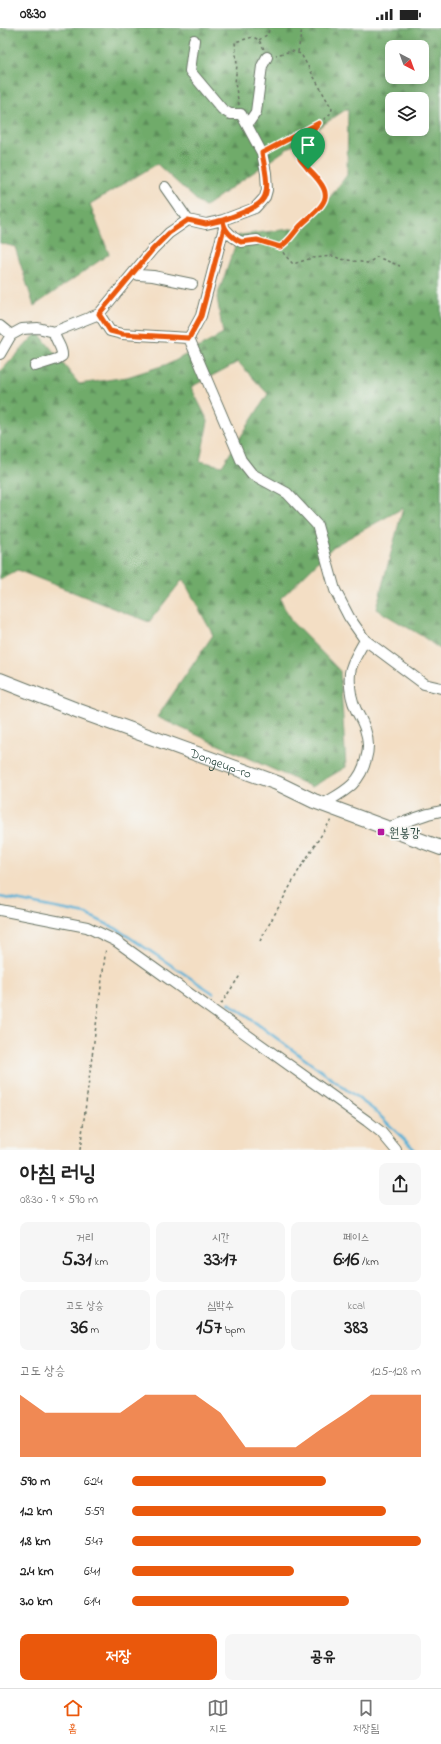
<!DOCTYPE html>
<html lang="ko">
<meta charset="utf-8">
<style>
body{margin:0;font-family:"Indie Flower","Poor Story",sans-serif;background:#f6f6f6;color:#222;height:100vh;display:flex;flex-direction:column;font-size:15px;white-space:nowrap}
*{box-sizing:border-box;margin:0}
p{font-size:13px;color:#767676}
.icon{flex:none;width:22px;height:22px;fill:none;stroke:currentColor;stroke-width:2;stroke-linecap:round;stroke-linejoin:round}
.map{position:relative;height:1122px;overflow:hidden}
.panel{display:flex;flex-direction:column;background:#fff;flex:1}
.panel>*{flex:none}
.needle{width:26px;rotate:139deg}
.buttons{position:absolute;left:385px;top:12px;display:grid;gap:8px}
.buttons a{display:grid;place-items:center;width:44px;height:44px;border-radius:8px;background:#fff;box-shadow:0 2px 10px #0003;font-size:20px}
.pin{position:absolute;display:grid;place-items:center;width:34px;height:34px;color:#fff;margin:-41px -17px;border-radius:50% 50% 50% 0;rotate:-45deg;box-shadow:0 0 4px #0007}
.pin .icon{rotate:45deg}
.round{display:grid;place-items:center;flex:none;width:42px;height:42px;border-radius:8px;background:#f6f6f6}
.headline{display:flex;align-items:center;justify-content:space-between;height:68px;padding:0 20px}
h1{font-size:22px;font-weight:700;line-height:30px}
.stats{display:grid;grid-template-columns:repeat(3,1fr);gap:6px;height:68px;padding:4px 20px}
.stats div{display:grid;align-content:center;border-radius:8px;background:#f6f6f6;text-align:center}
.stats b{font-size:20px;font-weight:700}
.stats small{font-size:11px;font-weight:400}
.stats p{font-size:11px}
.chart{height:112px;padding:8px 20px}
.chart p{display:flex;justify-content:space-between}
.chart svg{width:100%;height:72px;margin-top:4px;fill:#ea580c;opacity:.7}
.action{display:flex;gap:8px;margin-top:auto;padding:8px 20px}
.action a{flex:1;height:46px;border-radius:8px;background:#ea580c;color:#fff;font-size:16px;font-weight:700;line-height:46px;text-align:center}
.action a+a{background:#f6f6f6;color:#222}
ul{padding:0 20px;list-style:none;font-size:13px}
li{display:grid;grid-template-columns:64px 48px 1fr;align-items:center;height:30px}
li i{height:10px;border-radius:5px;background:#ea580c}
.status{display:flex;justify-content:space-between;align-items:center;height:28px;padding:0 20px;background:#fff;direction:ltr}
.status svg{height:11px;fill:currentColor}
.tabs{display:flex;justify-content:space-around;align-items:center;height:56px;border-top:1px solid #e0e0e0;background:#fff;font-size:11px;color:#767676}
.tabs a{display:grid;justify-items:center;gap:2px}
.tabs .active{color:#ea580c}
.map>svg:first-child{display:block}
.forest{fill:url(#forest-firs);stroke:#477450;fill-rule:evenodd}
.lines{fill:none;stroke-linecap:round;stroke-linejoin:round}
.stream{stroke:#59b0d6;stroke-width:2.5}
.minor-casing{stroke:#697566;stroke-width:12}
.secondary-casing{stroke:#697566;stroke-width:16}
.path{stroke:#697566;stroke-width:1.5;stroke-dasharray:3 3;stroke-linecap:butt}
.minor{stroke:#fff;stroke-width:10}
.secondary{stroke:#fff;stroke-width:14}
.route-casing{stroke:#fff;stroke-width:8}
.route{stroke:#ea580c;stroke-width:5}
.poi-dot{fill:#b5179e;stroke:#f6f6f2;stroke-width:1.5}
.labels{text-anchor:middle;stroke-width:3.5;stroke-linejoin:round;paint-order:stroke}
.street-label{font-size:13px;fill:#1f3d34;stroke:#f6f6f2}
.poi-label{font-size:13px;fill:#1f3d34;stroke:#f6f6f2;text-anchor:start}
</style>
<div class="status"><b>08:30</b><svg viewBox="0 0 49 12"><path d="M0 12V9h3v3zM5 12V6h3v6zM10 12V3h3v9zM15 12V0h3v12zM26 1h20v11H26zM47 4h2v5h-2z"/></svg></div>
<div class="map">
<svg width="441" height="1122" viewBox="0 0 441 1122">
<defs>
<pattern id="forest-firs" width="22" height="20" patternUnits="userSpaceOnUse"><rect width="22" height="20" fill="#6fab6b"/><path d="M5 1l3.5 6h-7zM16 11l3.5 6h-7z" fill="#5b8c59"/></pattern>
</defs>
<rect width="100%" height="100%" fill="#f6f6f2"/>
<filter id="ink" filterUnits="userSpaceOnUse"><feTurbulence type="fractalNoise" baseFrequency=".025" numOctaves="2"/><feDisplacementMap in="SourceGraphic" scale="8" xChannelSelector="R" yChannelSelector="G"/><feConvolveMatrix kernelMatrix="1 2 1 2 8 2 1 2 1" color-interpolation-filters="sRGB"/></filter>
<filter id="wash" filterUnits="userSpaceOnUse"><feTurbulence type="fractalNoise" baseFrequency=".012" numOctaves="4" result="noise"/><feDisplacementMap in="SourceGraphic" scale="16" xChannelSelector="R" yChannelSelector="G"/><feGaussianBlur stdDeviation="0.9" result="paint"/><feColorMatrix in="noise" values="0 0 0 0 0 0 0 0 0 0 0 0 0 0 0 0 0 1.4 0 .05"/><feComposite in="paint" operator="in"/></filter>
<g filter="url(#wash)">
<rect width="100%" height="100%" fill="#f3dec4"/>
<path class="forest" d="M0,0H441V622L422,608L376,581L403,480L334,518L280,571L291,593L340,643L346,739L312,759L157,689L213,607L183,551L149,594L17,542L0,552V344L38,304L79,356L127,349L171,335L223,306L217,269L239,207L307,199L347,147L348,80L281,125L204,179L157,136L90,176L109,226L34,278L15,219L0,215ZM392,19H422V49H392ZM392,71H422V101H392ZM238,334L268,366L222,438L200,433L208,393L191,359Z"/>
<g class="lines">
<path class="stream" d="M0,869L86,886L117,901L213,965
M229,975L374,1082L415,1122"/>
</g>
</g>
<g filter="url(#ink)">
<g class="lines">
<g class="minor-casing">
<path id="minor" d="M247,97L256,84L262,38L267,29
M165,159L188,192L206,196L223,192L255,180L265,169L267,162L266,145L262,125L241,86H230L222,81L190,43L194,12
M224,200L233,209L241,214L257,212
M133,245L139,247L153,248L192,256
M99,286L110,303L122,306L189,310
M0,298L11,307
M189,310L241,432L252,446L287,465L317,497L335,562L349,589L365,612L424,656L441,660
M189,310L201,288L224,200L223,192
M0,326L11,307L22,301L38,300L54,304L99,286L153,221L169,205L188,192
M35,338L57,331L62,328C63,319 55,313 54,304
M323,776C343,764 360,757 366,731C369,721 369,712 365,701C363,694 359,688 356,682C351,671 349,657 350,645C351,634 360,622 365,612
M387,800L428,786L441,783
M0,882L87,899L116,913L367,1093L381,1104L396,1122"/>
</g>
<g class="secondary-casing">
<g id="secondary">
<path id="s1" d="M0,652L79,683L277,755L314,773L441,820"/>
</g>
</g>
<path class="path" d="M259,12L268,6L269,0
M298,24L302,0
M239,77L235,55L237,37L235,14L253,9L259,12L264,21
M271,120L323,92L331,85L332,81L301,26L292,23L276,27
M265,214L280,219C287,215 291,207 297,201C308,190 333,177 323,158C318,147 306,141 300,130L305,116L318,96
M280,219L284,226L293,236L312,230L334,228L340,231L368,235L377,229L400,238
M260,913L299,842L331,792
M221,976L241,946
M80,1122L106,920"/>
<use href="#minor" class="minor"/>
<use href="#secondary" class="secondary"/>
</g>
</g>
<g class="lines" filter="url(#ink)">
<g class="route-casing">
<path id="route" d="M308,141C337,169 326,174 301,197C294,204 289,214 280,219L257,212L241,214C231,209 224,203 223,192L206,196L188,192L169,205L153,221L99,286L110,303L122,306L189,310L201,288L224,200L223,192C269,175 272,174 262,125L319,95C314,102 297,122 300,131C302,134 306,138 308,141"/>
</g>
<use href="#route" class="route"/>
</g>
<rect class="poi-dot" x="377" y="800" width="8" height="8" rx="2"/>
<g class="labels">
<g class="street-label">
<text dy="5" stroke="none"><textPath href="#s1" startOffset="236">Dongeup-ro</textPath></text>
</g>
<g class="poi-label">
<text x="389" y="809">원봉강</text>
</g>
</g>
</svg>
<div class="buttons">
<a><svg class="needle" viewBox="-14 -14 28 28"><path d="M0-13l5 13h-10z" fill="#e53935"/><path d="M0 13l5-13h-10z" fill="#767676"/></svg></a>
<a><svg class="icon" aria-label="layers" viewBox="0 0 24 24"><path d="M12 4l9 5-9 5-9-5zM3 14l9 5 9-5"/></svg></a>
</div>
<div class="pin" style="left:308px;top:141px;background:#1e9e55"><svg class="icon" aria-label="arrive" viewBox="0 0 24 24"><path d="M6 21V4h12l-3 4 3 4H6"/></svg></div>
</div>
<section class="panel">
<div class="headline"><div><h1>아침 러닝</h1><p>08:30 · 9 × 590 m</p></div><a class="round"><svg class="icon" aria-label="share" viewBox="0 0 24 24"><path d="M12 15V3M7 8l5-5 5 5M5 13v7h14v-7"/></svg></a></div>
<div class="stats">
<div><p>거리</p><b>5.31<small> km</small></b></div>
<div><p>시간</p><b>33:17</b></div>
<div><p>페이스</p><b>6:16<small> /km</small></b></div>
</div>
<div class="stats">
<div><p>고도 상승</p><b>36<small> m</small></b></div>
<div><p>심박수</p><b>157<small> bpm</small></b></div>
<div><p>kcal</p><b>383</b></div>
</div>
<div class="chart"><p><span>고도 상승</span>125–128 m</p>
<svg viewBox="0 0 160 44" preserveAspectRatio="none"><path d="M0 44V6L10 17L20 17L30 17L40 17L50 6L60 6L70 6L80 17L90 38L100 38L110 38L120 27L130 17L140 6L150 6L160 6V44z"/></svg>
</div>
<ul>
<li><b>590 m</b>6:24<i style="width:67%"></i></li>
<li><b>1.2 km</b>5:59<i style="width:88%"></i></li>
<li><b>1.8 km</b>5:47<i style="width:100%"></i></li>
<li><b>2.4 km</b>6:41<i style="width:56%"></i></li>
<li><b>3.0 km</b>6:14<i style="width:75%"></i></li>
</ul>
<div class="action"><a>저장</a><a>공유</a></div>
</section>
<nav class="tabs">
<a class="active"><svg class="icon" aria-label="home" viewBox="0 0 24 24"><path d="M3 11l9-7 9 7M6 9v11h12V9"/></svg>홈</a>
<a><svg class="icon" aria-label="map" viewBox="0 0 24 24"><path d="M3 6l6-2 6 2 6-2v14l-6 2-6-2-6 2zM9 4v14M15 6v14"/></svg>지도</a>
<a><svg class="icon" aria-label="saved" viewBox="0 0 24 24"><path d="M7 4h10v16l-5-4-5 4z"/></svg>저장됨</a>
</nav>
